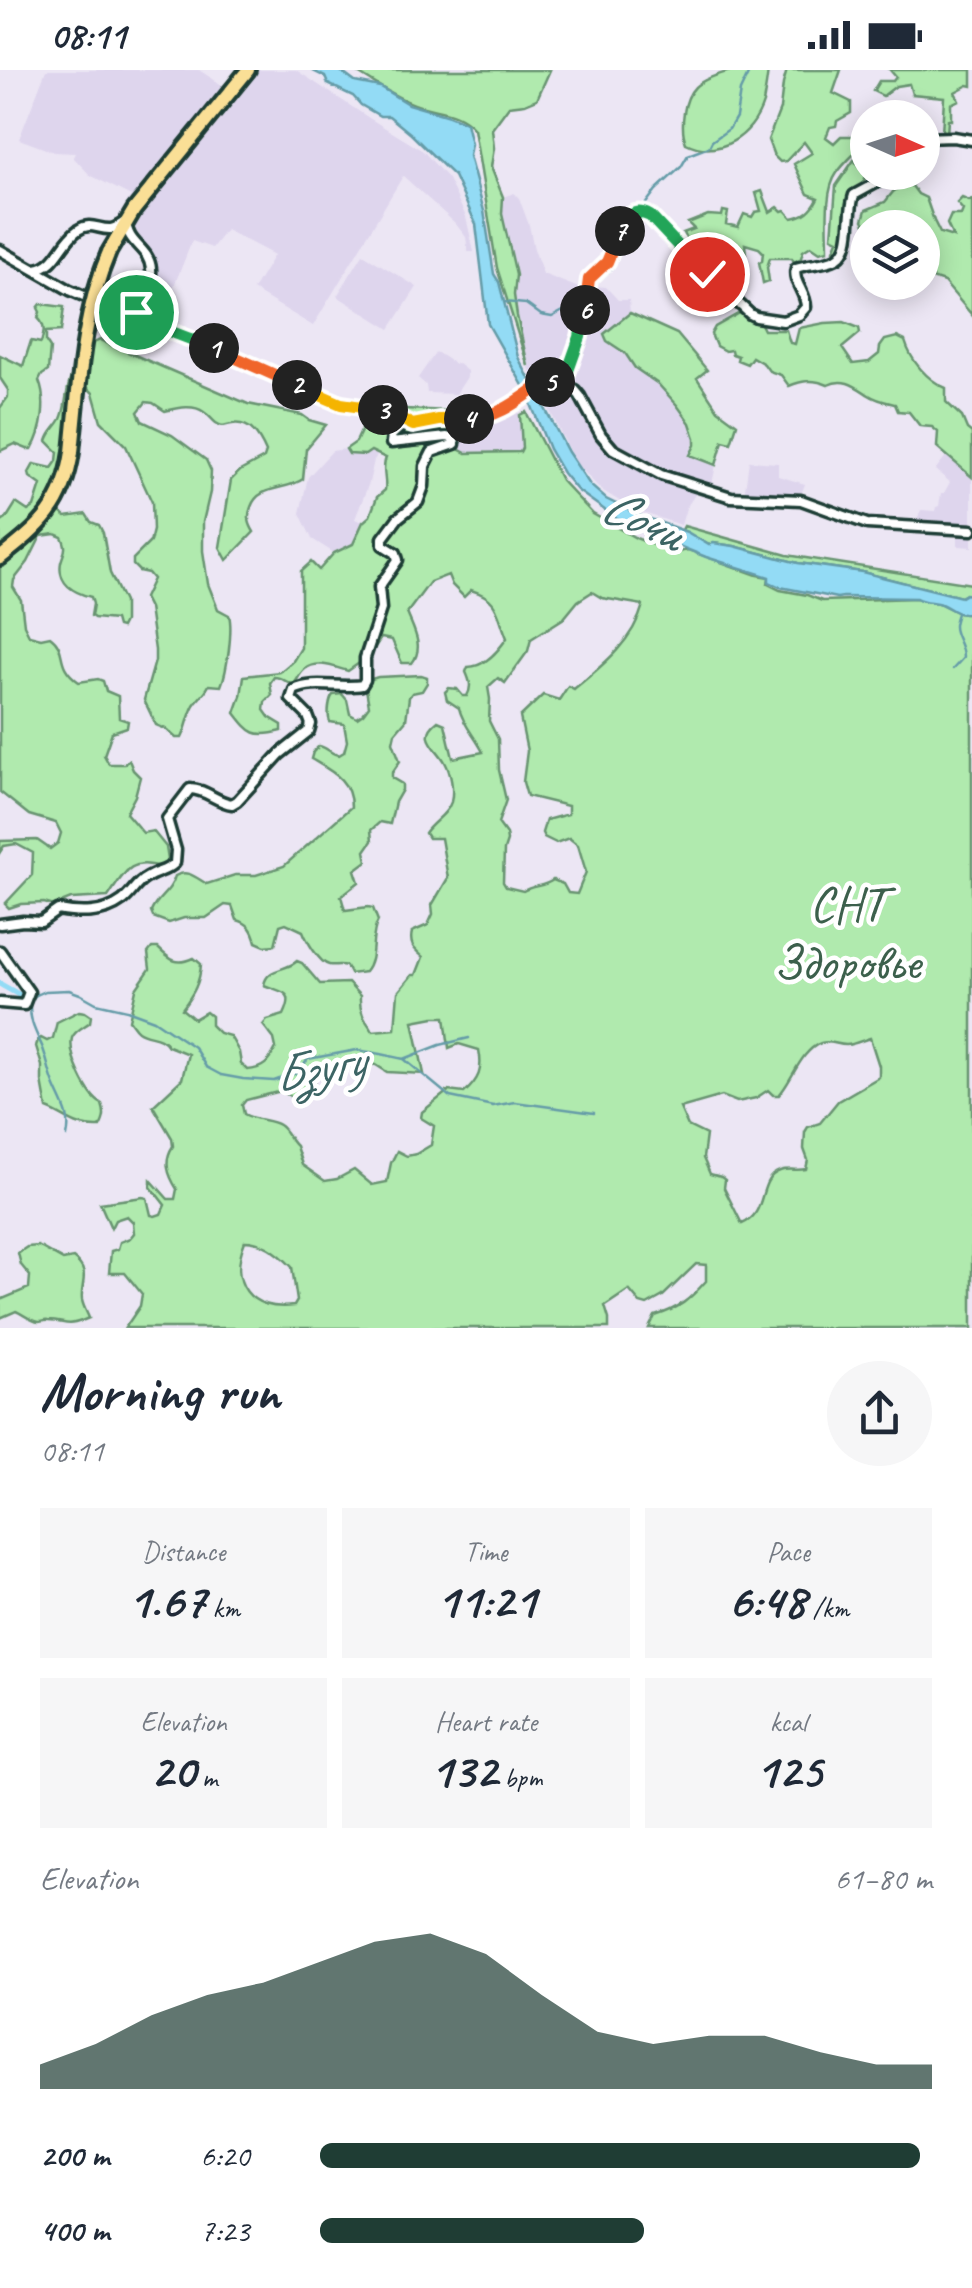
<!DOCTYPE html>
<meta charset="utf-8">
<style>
body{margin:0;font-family:Caveat,sans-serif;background:#f6f6f7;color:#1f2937;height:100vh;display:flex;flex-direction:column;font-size:38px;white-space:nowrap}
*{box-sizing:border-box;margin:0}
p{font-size:32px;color:#747a83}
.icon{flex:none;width:55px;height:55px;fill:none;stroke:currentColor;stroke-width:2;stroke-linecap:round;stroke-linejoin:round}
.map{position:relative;height:1258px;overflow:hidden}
.sheet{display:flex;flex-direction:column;background:#fff;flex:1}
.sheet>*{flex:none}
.needle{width:65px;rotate:93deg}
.controls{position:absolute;left:850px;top:30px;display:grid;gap:20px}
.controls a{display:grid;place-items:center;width:90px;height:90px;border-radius:50%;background:#fff;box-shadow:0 5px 25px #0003;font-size:50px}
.pin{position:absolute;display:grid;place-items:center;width:85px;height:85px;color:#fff;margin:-42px;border:5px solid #fff;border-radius:50%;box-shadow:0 2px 10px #0007}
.km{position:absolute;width:50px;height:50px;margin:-25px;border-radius:50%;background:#222;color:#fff;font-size:28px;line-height:50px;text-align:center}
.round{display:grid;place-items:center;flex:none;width:105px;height:105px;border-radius:52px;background:#f6f6f7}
.headline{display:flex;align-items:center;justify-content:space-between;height:170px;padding:0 40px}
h1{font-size:55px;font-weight:700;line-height:75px}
.figures{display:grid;grid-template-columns:repeat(3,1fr);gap:15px;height:170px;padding:10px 40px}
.figures div{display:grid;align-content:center;border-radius:0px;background:#f6f6f7;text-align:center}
.figures b{font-size:50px;font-weight:700}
.figures small{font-size:28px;font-weight:400}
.figures p{font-size:28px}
.chart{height:280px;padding:20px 40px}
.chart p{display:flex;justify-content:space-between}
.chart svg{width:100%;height:180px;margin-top:10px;fill:#1f3d34;opacity:.7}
ul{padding:0 40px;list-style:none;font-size:32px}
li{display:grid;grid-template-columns:160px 120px 1fr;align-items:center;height:75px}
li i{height:25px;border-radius:12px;background:#1f3d34}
.status{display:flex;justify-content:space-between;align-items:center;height:70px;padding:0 50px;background:#fff;direction:ltr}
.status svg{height:28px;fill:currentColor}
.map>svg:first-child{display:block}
.built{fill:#ded5ed}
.green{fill:#b0eaae;stroke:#689471;stroke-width:2.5;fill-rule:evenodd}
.water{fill:#93dbf5;stroke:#659ca8;stroke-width:2.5}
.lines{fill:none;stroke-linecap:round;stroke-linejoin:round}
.stream{stroke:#659ca8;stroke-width:2.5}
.river{stroke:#93dbf5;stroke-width:6}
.secondary-casing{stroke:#1f3d34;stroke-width:15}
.highway-casing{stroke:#1f3d34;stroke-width:20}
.secondary{stroke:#fff;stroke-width:8}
.highway{stroke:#fadf96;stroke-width:12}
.highway-bridge-casing{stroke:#1f3d34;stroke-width:20;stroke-linecap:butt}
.highway-bridge{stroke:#fadf96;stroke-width:12}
.split-1-casing{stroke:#fff;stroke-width:20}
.split-2-casing{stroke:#fff;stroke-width:20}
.split-3-casing{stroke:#fff;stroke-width:20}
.split-4-casing{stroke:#fff;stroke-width:20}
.split-5-casing{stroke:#fff;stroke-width:20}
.split-6-casing{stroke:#fff;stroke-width:20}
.split-7-casing{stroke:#fff;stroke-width:20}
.split-8-casing{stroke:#fff;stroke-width:20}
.split-9-casing{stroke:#fff;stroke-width:20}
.split-1{stroke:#22a559;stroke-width:12}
.split-2{stroke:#f0652b;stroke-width:12}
.split-3{stroke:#f5b400;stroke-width:12}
.split-4{stroke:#f5b400;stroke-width:12}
.split-5{stroke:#f0652b;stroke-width:12}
.split-6{stroke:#22a559;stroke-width:12}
.split-7{stroke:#f0652b;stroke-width:12}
.split-8{stroke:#22a559;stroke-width:12}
.split-9{stroke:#f5b400;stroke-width:12}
.labels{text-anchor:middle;stroke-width:9;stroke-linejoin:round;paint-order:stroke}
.park-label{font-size:50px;fill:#3c604c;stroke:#fff}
.water-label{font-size:52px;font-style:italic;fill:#3c6464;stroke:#fff}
</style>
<div class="status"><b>08:11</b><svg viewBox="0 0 49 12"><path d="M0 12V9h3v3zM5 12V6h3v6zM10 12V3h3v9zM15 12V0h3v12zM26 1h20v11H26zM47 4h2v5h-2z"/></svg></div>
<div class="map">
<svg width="972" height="1258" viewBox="0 0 972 1258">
<rect width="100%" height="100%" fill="#ece6f4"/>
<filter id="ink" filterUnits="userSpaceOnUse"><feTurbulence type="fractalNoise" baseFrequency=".01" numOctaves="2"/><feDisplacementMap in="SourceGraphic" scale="20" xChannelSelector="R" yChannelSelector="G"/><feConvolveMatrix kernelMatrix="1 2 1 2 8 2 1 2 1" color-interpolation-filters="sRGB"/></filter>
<g filter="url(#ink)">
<path class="built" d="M46,0H199L228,19L243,0H296L369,48L423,81L448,109L466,147L474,182H468L466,167L455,153L403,106L313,256L253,220L274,185L226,160L212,178L192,171L160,251L144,244L149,220V186L128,170L116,150L131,126L90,105L73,87L75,83L54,82L19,69Z
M514,123L519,128L529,155L534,179L543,204L584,220L595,216L606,217L618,230H629L630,243L605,264L607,271L625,283L635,298L658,314L677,335L690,353L695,368L690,385L716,395L712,414L725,418L732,425L744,426L749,391L778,393V406L805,414L800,427L869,453L915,455L921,440L935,441L936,437L939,436L941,423H944L950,412L935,400L947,385L972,407V477L958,476V463L864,459L824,441L797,433L728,430L696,423L686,438L681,455L634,440L600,419L575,392L528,296L514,225L516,205L502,144L503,127Z
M363,184L417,217L390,259L337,226Z
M436,282L455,294L457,293L467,301V307L456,324L427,323L426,315L418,308Z
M511,334L520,345L522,378L520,382L466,384L460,379V362L469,352L474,342L485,338L504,339Z
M346,379V382L371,381L379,383L374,390L369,413L355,449L363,452L353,474L334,483L312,469L300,443L308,407L332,381Z"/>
<path class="green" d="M353,0H550L537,29L525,34L509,36L492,59L494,78L491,97L503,127L502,144L516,205L514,225L517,246L528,296L497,198L474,59C456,38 432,43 409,32C390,24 371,11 353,0Z
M733,0H768C767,11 765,22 763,33C753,66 718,89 686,73C680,58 683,29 695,17C704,8 721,4 733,0Z
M787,0H841L833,23L851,32V43L837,51L836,56L830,57L826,67L834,73L841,66H859L867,83V93L864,87L854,84C848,90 842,96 837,103C824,121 828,159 828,180L820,182L811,176L803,181L801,188L794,192L792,188H770L767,197L769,211L763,213L759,192L762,191L763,182L759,178L745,174L746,184L733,186L731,180L723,181V191L716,190L717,176H707L705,196L715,205H726L727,207L720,212L679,175L686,170L683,163L694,159L688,153L708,145L722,146L723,141L728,142L726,154L738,157L744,144L752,147L755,142L761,141L756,123L762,121L770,142L778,137L782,141L785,140L792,148C805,146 812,140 818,128L808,124L794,94L812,83L804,72L786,91L780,92L774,86L768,70L780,39L783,14Z
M890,0H972V16L968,15L955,22L959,30L951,34V50H948L947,65L942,64L944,27L912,24L909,14L896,16L883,26L873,21L879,11H893L896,7Z
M854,90L866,106L860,119L852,124C849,132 846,141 846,150C846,164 850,173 838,183L834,180L838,170L832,167L836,116Z
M902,115L912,116L918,124L926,128L934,151L940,163L953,167L947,154L951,145H961L963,140L957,133L962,128L969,131L972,130V245L944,212L923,205L922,158L866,156L863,150L866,140L885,132L893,122Z
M41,234L64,237L61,261L46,262V272L50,278L48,301L42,305L39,311C47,331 43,360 32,379H27L15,374L0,381V338L8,327V320L0,308V285L23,296L31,271L41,273C44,263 46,256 38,248L40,242L38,238Z
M745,240L759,250L764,260H786L790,273L795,274L799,258L825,253L844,252L859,258L860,263L842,278L853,294L869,292L879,284L880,277L885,270L897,267L905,271C911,291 927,310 946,318V332L962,347L967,359L972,363V407L937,377L938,362L932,357L920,356L909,342L898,341L895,334C886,332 876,330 869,325C855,316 844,307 828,315C814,309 803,310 789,316L781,305L769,301L764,294L752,287L747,294L737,290L738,286L732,284L731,280L725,281L716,276L711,264L715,257Z
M630,243L677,264L707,300L697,308L718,340L737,354L731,373L723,371L716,395L690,385L695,375V368L690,353L677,335L658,314L635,298L625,283L607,271L604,264Z
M100,270L248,334L302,345L309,350L326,355L306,379L303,409C287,421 259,414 251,437C247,447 249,454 254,462L227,490L220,477L231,410L240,401L264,388L266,382C259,366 250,351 232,354C223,355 224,358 216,353C212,350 209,345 204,342C193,334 178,338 165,341L153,333L146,332L138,342L142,351L172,365L206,390L211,401L210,422L203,452V481L208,514L218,539L229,545C233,560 227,602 221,616L209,615C205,624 199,627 194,635C188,646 187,658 182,668H176L166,659L156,655L144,630L155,591V580L149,538L144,528L153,509L148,503L139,501L133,495V489L150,472L153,460L152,432L126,376L101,351L93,323L85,315L59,436L60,442L66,447L86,444L91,452L99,455L103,463L110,503L124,532V552L121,558L117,557L115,550L94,548L91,546L93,534L91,527C75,523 57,515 61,492C64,481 68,479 62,467L55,464L41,466L28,492L14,510L13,517L21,530L24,555L29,565L41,568L50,566C69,580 53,594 79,612L98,609L103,611L106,621L118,626L119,648L128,651L127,657L112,662L104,685L109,694H124L129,690L133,700L140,707L135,726L126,743L143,763L153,761L166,777L168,790L160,797C129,787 124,804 108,827L71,829L54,836L44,833L21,834L9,838L5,834L32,805L33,783L16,774L4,776L0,782V771L37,770L50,779L58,773L61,763L56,753L29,745L0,722V453L6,449L16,433L28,441L34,437L41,415L30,407L29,403L34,394L52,398L57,391L58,382L47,371C50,361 56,358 61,349C65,340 65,333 67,323C69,309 76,296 76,281Z
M404,339L474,342L469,352L460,362V380L466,383L520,382L522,378L520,345L526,342L561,410L593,444L636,468L673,483L688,480L757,505L769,507L768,514L780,520L807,525L822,531L917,528C925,533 933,531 941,534C953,539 958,547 972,543V1258H649L655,1246C680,1238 689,1230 706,1211V1195L696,1194L663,1226L647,1235L640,1233L629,1220L605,1236L609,1249V1258H125L140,1236L142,1224L125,1203H109L111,1181L118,1179L120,1172L130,1168L134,1163L133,1152L127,1146L115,1150L111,1158L100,1133L143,1127L147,1128L151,1145L155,1146L161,1144L165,1135L151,1117V1110L168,1129H175L177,1119C168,1105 163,1091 173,1076L172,1068L153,1036L182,1009L188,984L168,976C161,964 148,968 138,961C134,958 132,953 129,950L136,919L150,899L148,883L152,878H158C170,890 177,896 194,888L201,894C200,913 193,924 182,939L194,949L206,942L211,946V955L219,963L230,966L239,982L241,994L247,1000C264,999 269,992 276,978L274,969L263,955L267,950L284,945C296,920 282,923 264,915C267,897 287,901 297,891L302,893L320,914L348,913L360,926C359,941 364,949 373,961L395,959L398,922L412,905H416L423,887C414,879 409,875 412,862L428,855L433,844L432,835L448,808L441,768H428L425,763C432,752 447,745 451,732C454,720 451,703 445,692C437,677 417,667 438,651L445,654L453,688L483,682C475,666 463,655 459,638L447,630L445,622L449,618L457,619L463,626H467C472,617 470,611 466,602L468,597C485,597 498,581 507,568C496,542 500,529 471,520L464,527L452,515L448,505L430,512L407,543C413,559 425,577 412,593H402L392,570L381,568L369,586L348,601C336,598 317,589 305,599C300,603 298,609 294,614C287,614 283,607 274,607L270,613L272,625L265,632L264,640L269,647L282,655V661C255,668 251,664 235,643L241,626L244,606L280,602L293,591L301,578V501L311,492L319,500L334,483L353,474L363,452L370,446L377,427L385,420C387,410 381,398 386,388L371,381L365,385L349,384L346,379L356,372L362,359L377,362L387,367L402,360L412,359L413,353L399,343ZM592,522L602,528L643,535C633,572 602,596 574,619L568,616L559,630L543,625L520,647L527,681L523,712L527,726L568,736V744L546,750L542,763L544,767L556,773L569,768L578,775L586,802L577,824L568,823L563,814L553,810C544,817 533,815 523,821L506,817L503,812L504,780L507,771L506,764L498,753L506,730L499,700L498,669L489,651L490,629L488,617L498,608L505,613L528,581L531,569L564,548L578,531ZM434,947H445L449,978L459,974L479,980C483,1000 479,1010 464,1023L448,1021L422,1042L421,1048L434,1056L431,1075L416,1084L407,1086L397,1081L391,1093L387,1112L372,1115L354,1100L337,1109L325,1111L302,1095L296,1076C289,1070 287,1060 279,1055C270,1049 256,1051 244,1044L242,1035L246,1030L281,1021L295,1029L310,1025L315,1009L324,999L343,997L362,992L376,995L387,1002L424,1004L413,951ZM870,968L879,996V1007L838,1031L820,1053L808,1057L805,1062L804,1079L808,1090L806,1099C797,1101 789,1098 780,1101C756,1109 769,1143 742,1154L724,1118L725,1110L721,1107L710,1104L703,1088L706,1065L688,1056L680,1038L722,1026L737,1032L756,1028L768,1020L773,1025H779C792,1011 801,980 821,973C830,970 837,975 846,975C853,975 863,970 870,968ZM245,1171C264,1171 279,1183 292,1197L297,1231L294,1236C250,1242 228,1213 245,1171Z
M684,456L787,485L972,514V526L966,524L961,527L862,502L798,493L734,476L714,473L709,475L682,460Z
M421,605L427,607V613L422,621L412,623L409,627L406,650L395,663L393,672L400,691L392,703V708L402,714V720L395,732L390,754L380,752L371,760L372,771L365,781L367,791L355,800L359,812L341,826L345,840L368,837L373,838L378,851C369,867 377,888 365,902L350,904L346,896C340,894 334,896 329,895C319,893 306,869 303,861L286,853L280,855L275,875L265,876L256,872C253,860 249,853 237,850L232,836L225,835L206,848H184L169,853L153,847L151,842C157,827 171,822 175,806C187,799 195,807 207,814L235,805H256L284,796L351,737C351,710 333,702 311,689L313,682L319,676C327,677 330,684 339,685L344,682L347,671L344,654L330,652C327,645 329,630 333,625L342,624L347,630L350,644L357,648L363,644L369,636L366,619L368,610L378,607Z
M79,941L85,942L91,946L90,952C84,957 75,960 72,968C68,985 87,1026 102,1034C105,1043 105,1048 100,1057C74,1058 68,1047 47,1039L42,1011V996L36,976L38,970L41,968L47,971L53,968L57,952Z
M38,1176L63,1190L73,1188C92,1203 80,1212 82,1230C83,1236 87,1243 89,1248C65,1258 69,1252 48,1251C45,1250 42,1252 39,1252C31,1251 23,1244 16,1241L0,1248V1230L29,1218L30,1206L21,1195L18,1183L27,1177Z"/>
<path class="water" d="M311,0H339L355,12L380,17L408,34L449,46L466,53L471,74L469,86L484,141L494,204L499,212L518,287L568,382L590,415L606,429L639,445L687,462L709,475L713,473L734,476L798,493L862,502L961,527L966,524L972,526V543C958,547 953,539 941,534C933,531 925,533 916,528L843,527L837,528L780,517L769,512V507L706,487L624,454L577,420L563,403L549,379L525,319L488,254L476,154L454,106L411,64L389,46H380L361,35L353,26L328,14L325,7Z"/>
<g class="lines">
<path class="stream" d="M641,140L656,120L681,97L688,85L709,77L712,71L729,59L736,47L740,21L750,0
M592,216L611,199L619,174
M504,232L526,234L541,245L552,247L565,240L583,224
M953,599L963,588C963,574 954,567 954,556C954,552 956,547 957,543
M404,989L440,975L469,968
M67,1067C72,1045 62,1034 54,1014C49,1002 47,988 42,976C34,959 29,950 30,931L36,925L45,921L69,920L80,924L96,933L127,940L154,950L194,977L206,997L221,1005L243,1009L274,1011L299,1002L308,989L357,980L381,984L404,989L450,1027L493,1036L515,1032L594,1043"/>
<path class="river" d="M0,914L30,931"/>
<g class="secondary-casing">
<path id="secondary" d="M922,68L953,67L972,70
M0,180L70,220L148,254L214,278L341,334L381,339L398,346L413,355L439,350L484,348L502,341L542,315L560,312L575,320L580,326L601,365L613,379L661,405L731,427L801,430L867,454L972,460
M35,199C57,197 61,172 78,160C91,151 98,160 111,159C116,158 122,154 126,151C127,175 149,177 151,199C153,219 136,234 147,253
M564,312L581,267L589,209L607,192L628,146L636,142L650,145L669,168L750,244L756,247L783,251L799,245L806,237C806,222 792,212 796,198C809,193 824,195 837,188C855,177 847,145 854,125L878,112L885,102
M0,854L23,851L41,852L58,840C80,844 103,845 122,831C131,825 136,813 146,808C156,801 166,802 175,793L176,780L167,749L190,719C206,719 216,732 232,734L237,731L280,684L309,661L311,654L308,646L291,629L294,620C314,610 340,619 362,615L365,610V588L381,539L379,517L398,490L396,483L383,475V468L398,448L418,432L424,416L425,396L432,382L455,374L454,369L447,367L391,373L392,365L406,352
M0,881L29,922L24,935L0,933"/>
</g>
<g class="highway-casing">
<path id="highway" d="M109,182L134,140L248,0
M0,488C41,456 64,436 72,382"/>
</g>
<use href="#secondary" class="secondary"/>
<use href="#highway" class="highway"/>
<g class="highway-bridge-casing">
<path id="highway-bridge" d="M72,382C79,315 82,245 109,182"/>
</g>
<use href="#highway-bridge" class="highway-bridge"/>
</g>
</g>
<g class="lines" filter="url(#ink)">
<g class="split-1-casing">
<path id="split-1" d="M136,242L135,248L214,278"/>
</g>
<g class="split-2-casing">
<path id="split-2" d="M214,278L297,315"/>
</g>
<g class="split-3-casing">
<path id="split-3" d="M297,315L341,334L383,340"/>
</g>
<g class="split-4-casing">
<path id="split-4" d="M383,340L413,355L439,350L469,349"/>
</g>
<g class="split-5-casing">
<path id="split-5" d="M469,349C498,348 519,330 542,314L550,312"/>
</g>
<g class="split-6-casing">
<path id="split-6" d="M550,312H564L580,267L585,240"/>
</g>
<g class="split-7-casing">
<path id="split-7" d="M585,240L589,209L607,192L620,161"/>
</g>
<g class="split-8-casing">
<path id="split-8" d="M620,161C628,147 633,137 650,146L684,182"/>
</g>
<g class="split-9-casing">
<path id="split-9" d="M684,182L707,204"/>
</g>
<use href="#split-1" class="split-1"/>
<use href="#split-2" class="split-2"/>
<use href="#split-3" class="split-3"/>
<use href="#split-4" class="split-4"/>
<use href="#split-5" class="split-5"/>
<use href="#split-6" class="split-6"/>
<use href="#split-7" class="split-7"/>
<use href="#split-8" class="split-8"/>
<use href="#split-9" class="split-9"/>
</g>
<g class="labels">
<g class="park-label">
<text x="847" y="851">СНТ<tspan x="847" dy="58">Здоровье</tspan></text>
</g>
<g class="water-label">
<text transform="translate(643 448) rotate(25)" y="18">Сочи</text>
<text transform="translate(318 997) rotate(-10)" y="18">Бзугу</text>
</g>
</g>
</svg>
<div class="controls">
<a><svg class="needle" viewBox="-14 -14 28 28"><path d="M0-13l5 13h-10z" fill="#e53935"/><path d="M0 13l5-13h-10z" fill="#747a83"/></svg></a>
<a><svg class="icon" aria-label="layers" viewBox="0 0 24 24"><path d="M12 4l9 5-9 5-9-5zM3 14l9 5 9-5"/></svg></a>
</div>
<div class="pin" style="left:136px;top:242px;background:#1e9e55"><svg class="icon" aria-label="arrive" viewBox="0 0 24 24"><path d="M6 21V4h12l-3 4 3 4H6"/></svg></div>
<div class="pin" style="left:707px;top:204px;background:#d93025"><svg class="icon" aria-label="check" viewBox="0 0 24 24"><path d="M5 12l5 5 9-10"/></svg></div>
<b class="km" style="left:214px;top:278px">1</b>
<b class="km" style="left:297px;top:315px">2</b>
<b class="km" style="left:383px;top:340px">3</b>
<b class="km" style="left:469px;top:349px">4</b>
<b class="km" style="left:550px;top:312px">5</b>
<b class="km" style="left:585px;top:240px">6</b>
<b class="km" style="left:620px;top:161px">7</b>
</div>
<section class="sheet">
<div class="headline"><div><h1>Morning run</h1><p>08:11</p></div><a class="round"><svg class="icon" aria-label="share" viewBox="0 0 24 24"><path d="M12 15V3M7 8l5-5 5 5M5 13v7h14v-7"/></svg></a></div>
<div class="figures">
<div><p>Distance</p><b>1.67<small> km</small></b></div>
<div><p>Time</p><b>11:21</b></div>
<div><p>Pace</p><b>6:48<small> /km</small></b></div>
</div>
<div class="figures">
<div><p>Elevation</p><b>20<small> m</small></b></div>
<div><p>Heart rate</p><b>132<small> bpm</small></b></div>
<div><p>kcal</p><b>125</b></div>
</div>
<div class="chart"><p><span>Elevation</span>61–80 m</p>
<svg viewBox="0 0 160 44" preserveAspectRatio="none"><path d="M0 44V38L10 33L20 26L30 21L40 18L50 13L60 8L70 6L80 11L90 21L100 30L110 33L120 31L130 31L140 35L150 38L160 38V44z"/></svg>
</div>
<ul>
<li><b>200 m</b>6:20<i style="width:98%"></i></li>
<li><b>400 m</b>7:23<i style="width:53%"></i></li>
</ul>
</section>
